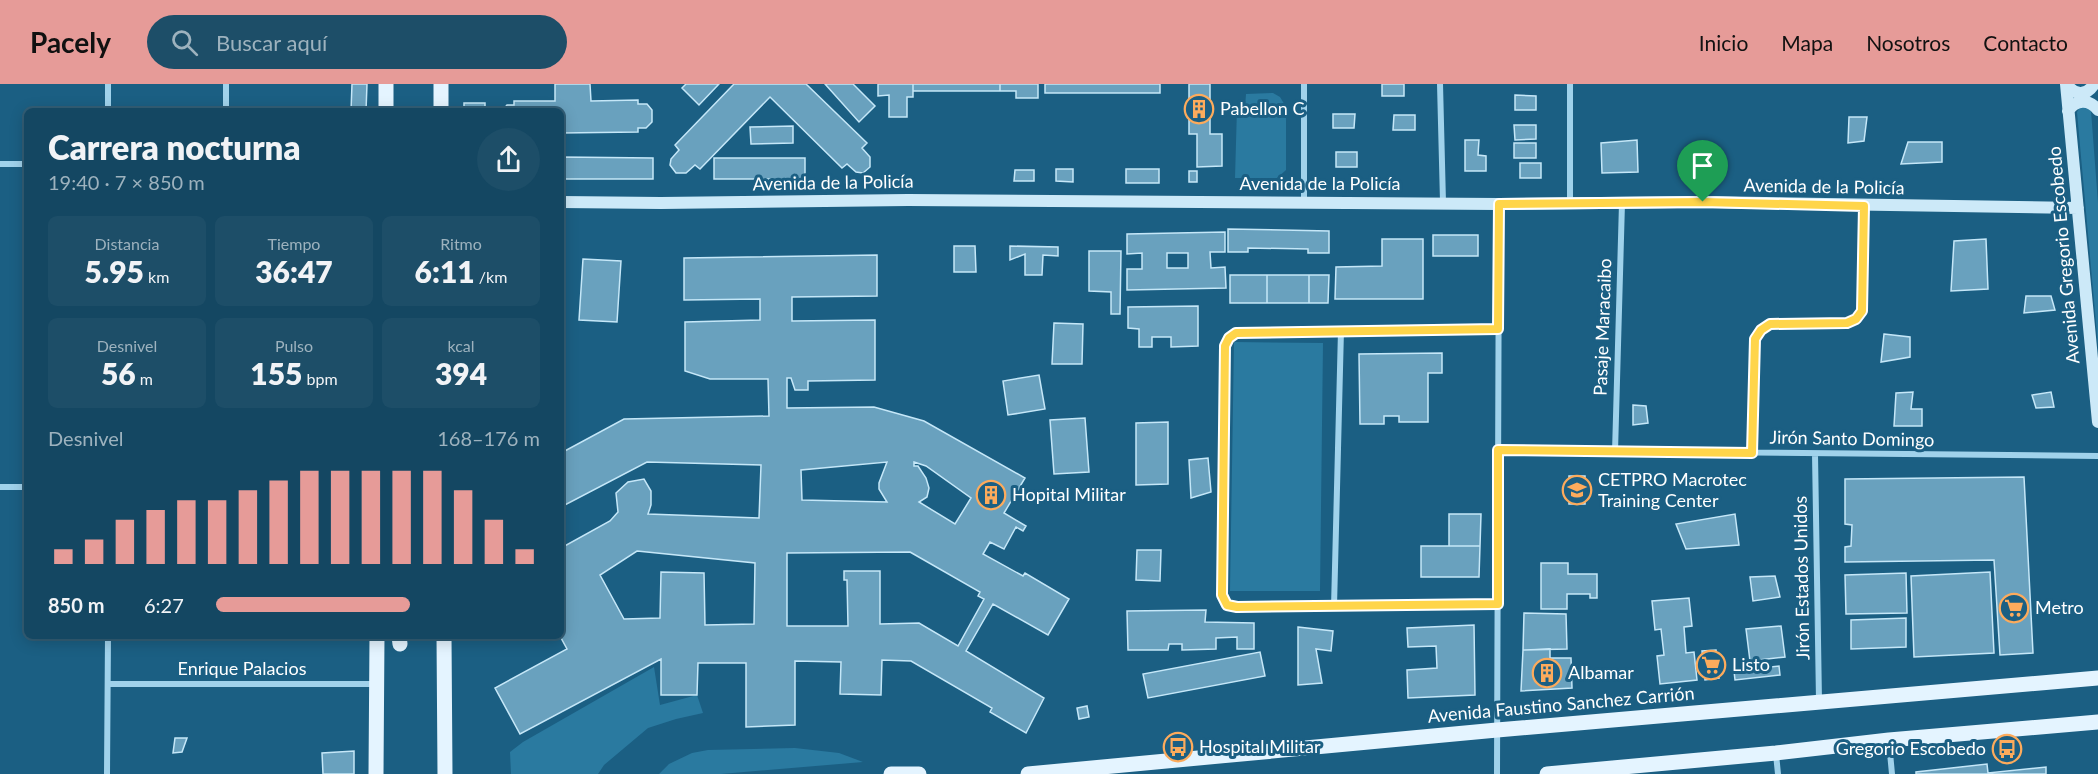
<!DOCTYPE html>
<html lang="es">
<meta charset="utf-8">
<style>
body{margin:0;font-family:Lato,sans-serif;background:#1d4e68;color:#f1f3f6;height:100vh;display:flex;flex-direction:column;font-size:22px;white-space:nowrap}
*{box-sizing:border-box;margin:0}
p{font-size:20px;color:#9db2be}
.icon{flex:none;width:33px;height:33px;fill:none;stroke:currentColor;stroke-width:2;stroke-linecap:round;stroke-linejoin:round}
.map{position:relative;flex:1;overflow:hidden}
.side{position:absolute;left:24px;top:24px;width:540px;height:531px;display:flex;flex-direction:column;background:#144762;border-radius:9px;box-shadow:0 3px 15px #0003,0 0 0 2px #335f77}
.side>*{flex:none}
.pin{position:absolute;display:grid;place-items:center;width:51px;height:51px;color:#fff;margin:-62px -26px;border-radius:50% 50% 50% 0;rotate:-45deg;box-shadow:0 0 6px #0007}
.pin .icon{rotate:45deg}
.round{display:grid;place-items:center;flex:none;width:63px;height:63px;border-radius:32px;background:#1d4e68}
.head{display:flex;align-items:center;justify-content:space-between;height:102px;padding:0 24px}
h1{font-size:33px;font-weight:800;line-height:45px}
.metrics{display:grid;grid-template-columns:repeat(3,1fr);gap:9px;height:102px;padding:6px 24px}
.metrics div{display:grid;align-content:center;border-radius:9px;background:#1d4e68;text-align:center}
.metrics b{font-size:30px;font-weight:800}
.metrics small{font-size:16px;font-weight:400}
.metrics p{font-size:16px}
.chart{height:168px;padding:12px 24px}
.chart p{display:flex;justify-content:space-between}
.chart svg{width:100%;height:108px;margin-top:6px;stroke:#e69b98;stroke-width:6}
ul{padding:0 24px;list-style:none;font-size:20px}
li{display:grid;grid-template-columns:96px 72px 1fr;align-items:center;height:45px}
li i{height:15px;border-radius:8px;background:#e69b98}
header{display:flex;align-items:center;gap:36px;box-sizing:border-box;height:84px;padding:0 30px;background:#e69b98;color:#111}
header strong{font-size:28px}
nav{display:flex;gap:33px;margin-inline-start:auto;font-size:21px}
.search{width:420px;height:54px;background:#1d4e68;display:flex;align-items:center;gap:15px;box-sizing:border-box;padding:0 21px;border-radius:33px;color:#9db2be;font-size:22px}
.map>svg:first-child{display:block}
.green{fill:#2a7aa0}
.building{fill:#69a1be;stroke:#c5e7f8;stroke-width:1.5;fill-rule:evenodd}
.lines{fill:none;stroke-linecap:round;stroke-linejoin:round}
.street{stroke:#a0d2eb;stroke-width:6}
.secondary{stroke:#cce9f8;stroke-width:12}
.primary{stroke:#e4f4ff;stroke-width:15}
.route-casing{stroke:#fff;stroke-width:12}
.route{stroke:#ffd54a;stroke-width:8}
.labels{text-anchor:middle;stroke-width:6;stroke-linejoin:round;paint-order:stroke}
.poi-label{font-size:18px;fill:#fff;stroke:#1b5f83;text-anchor:start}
.street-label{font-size:18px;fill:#fff;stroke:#1b5f83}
</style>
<header>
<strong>Pacely</strong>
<div class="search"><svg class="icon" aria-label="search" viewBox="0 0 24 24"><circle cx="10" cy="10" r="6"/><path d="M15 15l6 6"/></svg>Buscar aquí</div>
<nav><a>Inicio</a><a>Mapa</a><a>Nosotros</a><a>Contacto</a></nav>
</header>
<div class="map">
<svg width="2098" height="690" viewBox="0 0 2098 690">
<rect width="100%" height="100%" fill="#1b5f83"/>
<path class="green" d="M1273,9L1280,13L1286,23V86L1277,94H1235L1237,24H1245L1246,10Z
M2084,22L2091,27L2098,119V261L2077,28L2080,23Z
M1234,258L1323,259L1320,507H1230Z
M654,583L660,621L697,611L703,629L676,635L648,644L604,681L598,690H511L510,668L523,658Z
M795,664L839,669L863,678L721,690H659L669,680L692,669L708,666Z"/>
<path class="building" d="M352,0H367L366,27H351Z
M555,0H590L591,17L638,16V20H647L652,26V38L646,44H638V48L561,49V27H502L507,21H514V17H555Z
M686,0H719L699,21L682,4Z
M734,0H806L867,59L862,64L870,73V83L863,89L856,88L847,80L842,84L770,13L700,85L695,81L686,89H676L670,81L671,75L679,66L675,61Z
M825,0H853L875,22L859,38Z
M878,0H913V13H907V33H889V11L878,12Z
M913,0H1000V7H913Z
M1000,0H1038V14H1016V7H1000Z
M1045,0H1160V9H1045Z
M1189,0H1210V50H1222V82L1197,83V50H1189Z
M1382,0H1404V12H1382Z
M1515,11L1536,12V26H1515Z
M464,19H485V27H464Z
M1333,30H1355L1354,44H1333Z
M1394,31H1415V46H1393Z
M1849,33H1867L1864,57L1848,59Z
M1514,41H1536V55L1515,56Z
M793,42V59L751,60L750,43Z
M1465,56H1479L1478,71L1486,72V87H1465Z
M1637,56L1638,88L1602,89L1601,59Z
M1908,58H1942V78L1901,80Z
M1514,59H1536V74H1514Z
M1336,68H1357V83H1336Z
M561,73L653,74V95H561Z
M714,74H805V95H714Z
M1520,79H1541V94H1520Z
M1056,85H1073V98L1056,97Z
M1126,85H1159V99H1126Z
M1015,86H1034V97H1014Z
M1189,87H1197V98H1189Z
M1228,145L1329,147V169H1308V165L1248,164V168H1228Z
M1225,148V168H1210L1211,184L1225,183L1226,204L1127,206V185H1142V169L1127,170V150ZM1167,169H1188V184H1167Z
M1433,151H1478V172H1433Z
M1382,155H1423V215H1335L1336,183L1382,182Z
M1986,155L1988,205L1951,207L1954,157Z
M954,162H975L976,188H954Z
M1010,162L1058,163V172L1043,171L1042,191H1025V170L1010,176Z
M1089,167H1121L1120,230H1111V208L1089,207Z
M877,171V212L792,213V237L875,236V296L808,297V306H795L791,294H787V324L874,323L924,337L1025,394L1004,429L1026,442L1023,447L1016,443L1004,465L990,458L983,470L1023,492L1025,489L1069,515L1048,551L993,520L966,567L1044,614L1026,649L990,628L992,624L911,577L882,576L881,611L840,610L841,578L795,577V641L746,643V579H698L697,611H661V575L520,650L495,604L567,565L560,552L561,464L610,437L618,428L616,409L628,398L644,395L651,407V421L648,430L759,434L761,381L647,378L561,423V369L624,335L769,332L768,295H710L685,287V238L760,236V215L684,216V174ZM887,378L879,399V405L887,418L802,416L801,386ZM914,378L926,382L971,414L955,440L919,418L927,413L929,404L926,394L918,382H914ZM637,467L755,479L754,540L705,541L704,489L661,488L660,534L624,535L600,491ZM910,468L980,508L978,512L984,515L958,562L919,539L880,540V487H844V496H847L848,542H787V469Z
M583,175L621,177L617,238L579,236Z
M1230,191H1267V219H1230Z
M1267,191H1309V219H1267Z
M1309,191H1329L1328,219H1309Z
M2026,212H2051L2055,226L2024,229Z
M1198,222V262L1171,263V253H1152V263H1139V245L1128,244V223Z
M1054,239L1083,240L1082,280H1052Z
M1884,250L1910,253V273L1881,278Z
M1442,269V289H1428V338H1399V332H1384V340H1360L1359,270Z
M1039,291L1045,325L1008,331L1003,297Z
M1913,308L1911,325H1922V342H1894L1896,309Z
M2051,308L2054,323L2036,324L2032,311Z
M1633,321L1646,322L1648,339L1633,341Z
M1085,334L1089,388L1054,390L1050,336Z
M1168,338V400L1136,401V339Z
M1208,374L1211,408L1191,414L1189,376Z
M1569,392H1585V420H1569Z
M2024,393L2033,569L2000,571L1994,476L1845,478V463L1851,462L1852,441L1845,440V395Z
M1449,430H1481L1480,462H1449Z
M1735,430L1739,461L1686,465L1676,440Z
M1421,462H1480L1479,493H1421Z
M1137,466H1161L1160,497L1136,496Z
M1541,479H1568V490H1597V514H1590V510H1567V525H1541Z
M1990,488L1994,569L1914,573L1911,492Z
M1906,489L1907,529L1846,530L1845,491Z
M1775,492L1780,513L1753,517L1750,493Z
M1689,514L1692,542L1684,543L1686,569L1694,568L1697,596L1660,600L1657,572L1664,571L1661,545L1655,546L1652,517Z
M1206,526L1205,538L1254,539V565H1237V553L1216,554V565L1182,566V560H1169L1168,566H1128L1127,527Z
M1524,529L1566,530L1567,565L1523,566Z
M1906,534V563L1851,565V536Z
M1474,541L1475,611L1408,614L1407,586L1437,584L1436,562L1408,563L1407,544Z
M1781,542L1785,573L1750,577L1746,545Z
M1298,543L1333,547L1331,567L1316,565L1322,599L1298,601Z
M1550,565V574H1571L1572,604L1521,607L1523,566Z
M1716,566L1719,594L1705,596L1702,567Z
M1260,568L1265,592L1148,614L1143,590Z
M1779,582L1780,591L1735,596L1734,587Z
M1087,622L1089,633L1079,635L1077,624Z
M175,654H187L182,668L173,669Z
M354,667V690H323L322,669Z
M1987,680L1988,689L2046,683V690H1916V688Z"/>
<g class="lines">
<path class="street" d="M226,0V27
M1304,0V118
M1440,0L1443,118
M108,27V0
M0,80H27
M1570,119V0
M1498,366L2098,372
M1615,368L1622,119
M1752,369L1755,256L1761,246L1770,240L1847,239L1856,235L1862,227L1864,122
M1815,370L1819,617
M0,403H27
M1498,520L1237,523L1227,521L1222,511L1225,262L1229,254L1236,249L1498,245
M1334,523L1341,246
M109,600H375
M1889,658L1892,690
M1776,670L1778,690
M107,690L108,552
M1497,690L1499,120"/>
<path class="secondary" d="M2066,0L2098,338
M2067,0C2074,12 2087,12 2094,0
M2068,27C2076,15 2089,15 2098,26
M561,118L661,119L908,116L1499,120L1703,118L2078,124"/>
<path class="primary" d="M386,0V27
M441,0V27
M399,552L400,560
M444,552L445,690
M376,690L377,552
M891,690H919
M1028,690L1497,646L2098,594
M1547,690L1776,669L1889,656L2098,638"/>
</g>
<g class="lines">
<g class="route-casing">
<path id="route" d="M1703,118L1864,122L1862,227L1856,235L1847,239L1770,240L1761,246L1755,255L1752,369L1498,366V520L1237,523L1227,521L1222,511L1225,262L1229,254L1236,249L1498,245L1499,120Z"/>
</g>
<use href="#route" class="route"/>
</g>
<defs>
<g id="building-ring" transform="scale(1.5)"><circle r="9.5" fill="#1b5f83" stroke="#fdab5c" stroke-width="1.5"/><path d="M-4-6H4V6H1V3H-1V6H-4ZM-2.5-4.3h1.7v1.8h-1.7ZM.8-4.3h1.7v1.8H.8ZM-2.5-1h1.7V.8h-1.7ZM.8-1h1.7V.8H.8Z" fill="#fdab5c"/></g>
<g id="university-ring" transform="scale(1.5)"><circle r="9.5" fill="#1b5f83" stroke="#fdab5c" stroke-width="1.5"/><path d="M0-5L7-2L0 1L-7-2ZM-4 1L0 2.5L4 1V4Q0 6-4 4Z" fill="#fdab5c"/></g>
<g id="supermarket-ring" transform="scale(1.5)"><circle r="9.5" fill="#1b5f83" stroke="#fdab5c" stroke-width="1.5"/><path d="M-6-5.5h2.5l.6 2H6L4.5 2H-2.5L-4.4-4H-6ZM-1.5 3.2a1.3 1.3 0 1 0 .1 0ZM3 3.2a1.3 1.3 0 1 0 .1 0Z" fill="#fdab5c"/></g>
<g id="bus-ring" transform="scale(1.5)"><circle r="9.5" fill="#1b5f83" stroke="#fdab5c" stroke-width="1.5"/><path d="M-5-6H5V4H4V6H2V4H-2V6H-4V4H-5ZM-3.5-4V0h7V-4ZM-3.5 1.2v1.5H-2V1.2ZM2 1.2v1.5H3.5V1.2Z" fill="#fdab5c"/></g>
</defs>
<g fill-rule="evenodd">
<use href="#building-ring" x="1199" y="25"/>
<use href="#university-ring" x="1577" y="406"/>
<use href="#building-ring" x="991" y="411"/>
<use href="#supermarket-ring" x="2014" y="524"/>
<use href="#supermarket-ring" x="1711" y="581"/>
<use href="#building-ring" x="1547" y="589"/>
<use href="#bus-ring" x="1178" y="663"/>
<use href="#bus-ring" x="2007" y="665"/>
</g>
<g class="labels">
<g class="poi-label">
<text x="1220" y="31">Pabellon C</text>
<text x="1598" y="402">CETPRO Macrotec<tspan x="1598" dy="21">Training Center</tspan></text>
<text x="1012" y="417">Hopital Militar</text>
<text x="2035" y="530">Metro</text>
<text x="1732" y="587">Listo</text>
<text x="1568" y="595">Albamar</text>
<text x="1199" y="669">Hospital Militar</text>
<text x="1986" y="671" text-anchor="end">Gregorio Escobedo</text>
</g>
<g class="street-label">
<text transform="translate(833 99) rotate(-1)" y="6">Avenida de la Policía</text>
<text x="1320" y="106">Avenida de la Policía</text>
<text transform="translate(1824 103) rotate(1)" y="6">Avenida de la Policía</text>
<text transform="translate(2064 171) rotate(-95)" y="6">Avenida Gregorio Escobedo</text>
<text transform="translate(1603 243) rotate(-88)" y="6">Pasaje Maracaibo</text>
<text transform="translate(1852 355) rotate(1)" y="6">Jirón Santo Domingo</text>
<text transform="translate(1802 494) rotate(-91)" y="6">Jirón Estados Unidos</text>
<text x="242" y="591">Enrique Palacios</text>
<text transform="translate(1561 621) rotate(-5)" y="6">Avenida Faustino Sanchez Carrión</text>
</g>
</g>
</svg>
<div class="pin" style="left:1703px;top:118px;background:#1e9e55"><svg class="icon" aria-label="arrive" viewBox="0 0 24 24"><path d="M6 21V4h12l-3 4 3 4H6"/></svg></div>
<section class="side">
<div class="head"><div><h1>Carrera nocturna</h1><p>19:40 · 7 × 850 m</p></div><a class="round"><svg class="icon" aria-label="share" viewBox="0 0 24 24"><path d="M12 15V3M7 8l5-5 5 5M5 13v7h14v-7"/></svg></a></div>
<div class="metrics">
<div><p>Distancia</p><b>5.95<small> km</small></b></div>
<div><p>Tiempo</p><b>36:47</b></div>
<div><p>Ritmo</p><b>6:11<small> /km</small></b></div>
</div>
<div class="metrics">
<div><p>Desnivel</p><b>56<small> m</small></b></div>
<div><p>Pulso</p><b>155<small> bpm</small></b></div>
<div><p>kcal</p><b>394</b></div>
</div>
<div class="chart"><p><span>Desnivel</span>168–176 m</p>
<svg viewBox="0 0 160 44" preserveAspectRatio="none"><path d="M5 44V38M15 44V34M25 44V26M35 44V22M45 44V18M55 44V18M65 44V14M75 44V10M85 44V6M95 44V6M105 44V6M115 44V6M125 44V6M135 44V14M145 44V26M155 44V38"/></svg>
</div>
<ul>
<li><b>850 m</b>6:27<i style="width:60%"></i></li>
</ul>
</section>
</div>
